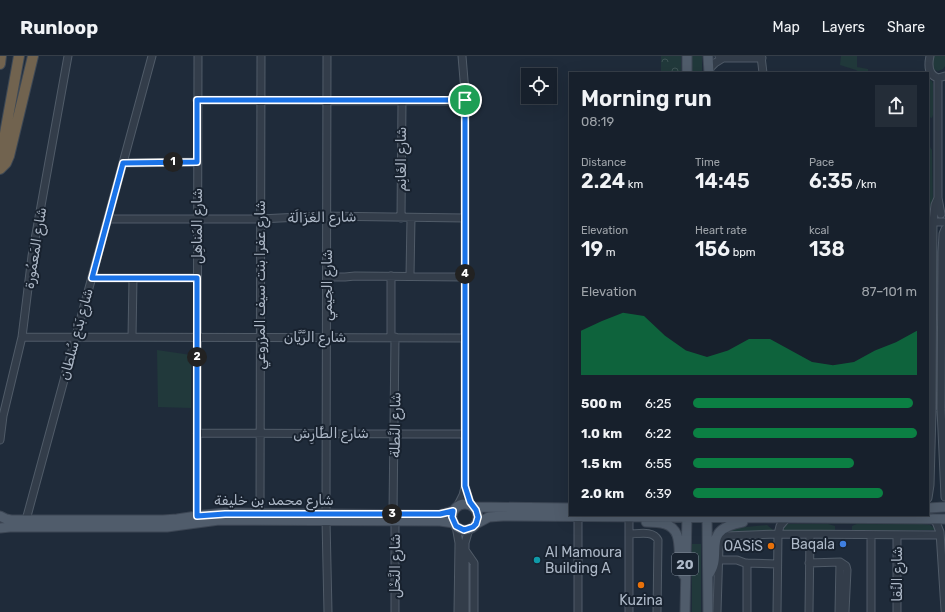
<!DOCTYPE html>
<meta charset="utf-8">
<style>
body{margin:0;font-family:Rubik,Cairo,sans-serif;background:#242d38;color:#f1f3f6;height:100vh;display:flex;flex-direction:column;font-size:15px;white-space:nowrap}
*{box-sizing:border-box;margin:0}
p{font-size:13px;color:#9ea3a9}
.icon{flex:none;width:22px;height:22px;fill:none;stroke:currentColor;stroke-width:2;stroke-linecap:round;stroke-linejoin:round}
.map{position:relative;flex:1;overflow:hidden}
.drawer{position:absolute;left:569px;top:16px;width:360px;height:444px;display:flex;flex-direction:column;background:#17202c;border-radius:0px;box-shadow:0 4px 16px #0002,0 0 0 1px #363e48}
.drawer>*{flex:none}
.tools{position:absolute;left:521px;top:12px;display:grid;gap:8px}
.tools a{display:grid;place-items:center;width:36px;height:36px;border-radius:0px;background:#17202c;box-shadow:0 4px 16px #0002,0 0 0 1px #363e48;font-size:20px}
.pin{position:absolute;display:grid;place-items:center;width:34px;height:34px;color:#fff;margin:-17px;border:2px solid #fff;border-radius:50%;box-shadow:0 1px 4px #0007}
.km{position:absolute;width:20px;height:20px;margin:-10px;border-radius:50%;background:#222;color:#fff;font-size:11px;line-height:20px;text-align:center}
.round{display:grid;place-items:center;flex:none;width:42px;height:42px;border-radius:0px;background:#242d38}
.headline{display:flex;align-items:center;justify-content:space-between;height:68px;padding:0 12px}
h1{font-size:22px;font-weight:600;line-height:30px}
.stats{display:grid;grid-template-columns:repeat(3,1fr);gap:6px;height:68px;padding:4px 12px}
.stats div{display:grid;align-content:center}
.stats b{font-size:20px;font-weight:600}
.stats small{font-size:11px;font-weight:400}
.stats p{font-size:11px}
.chart{height:112px;padding:8px 12px}
.chart p{display:flex;justify-content:space-between}
.chart svg{width:100%;height:72px;margin-top:4px;fill:#0b8043;opacity:.7}
ul{padding:0 12px;list-style:none;font-size:13px}
li{display:grid;grid-template-columns:64px 48px 1fr;align-items:center;height:30px}
li i{height:10px;border-radius:5px;background:#0b8043}
header{display:flex;align-items:center;gap:24px;box-sizing:border-box;height:56px;padding:0 20px;background:#17202c;border-bottom:1px solid #363e48}
header strong{font-size:19px}
nav{display:flex;gap:22px;margin-inline-start:auto;font-size:14px}
.map>svg:first-child{display:block}
.grass{fill:#21393b}
.forest{fill:url(#forest-crowns)}
.lines{fill:none;stroke-linecap:round;stroke-linejoin:round}
.minor-casing{stroke:#505b68;stroke-width:9}
.major-casing{stroke:#3c4654;stroke-width:11}
.highway-casing{stroke:#3d4855;stroke-width:12}
.minor{stroke:#333d4a;stroke-width:7}
.major{stroke:#505c6b;stroke-width:9}
.highway{stroke:#71634f;stroke-width:10}
.route-casing{stroke:#fff;stroke-width:8}
.route{stroke:#1a73e8;stroke-width:5}
.shop-dot{fill:#3f7fe0;stroke:#18222f;stroke-width:1.5}
.food-dot{fill:#e8710a;stroke:#18222f;stroke-width:1.5}
.culture-dot{fill:#0f9aa8;stroke:#18222f;stroke-width:1.5}
.labels{text-anchor:middle;stroke-width:4;stroke-linejoin:round;paint-order:stroke}
.shield{fill:#18222f;stroke:#808b99;stroke-width:1}
.shield-label{font-size:13px;font-weight:bold;fill:#adb8c7}
.street-label{font-size:14px;fill:#adb8c7;stroke:#18222f}
.poi-label{font-size:14px;fill:#adb8c7;stroke:#18222f;text-anchor:end}
</style>
<header>
<strong>Runloop</strong>
<nav><a>Map</a><a>Layers</a><a>Share</a></nav>
</header>
<div class="map">
<svg width="945" height="556" viewBox="0 0 945 556">
<defs>
<pattern id="forest-crowns" width="20" height="18" patternUnits="userSpaceOnUse"><rect width="20" height="18" fill="#21393b"/><path d="M2 6a3 3 0 1 1 6 0M12 15a3 3 0 1 1 6 0" fill="none" stroke="#3f5456"/></pattern>
</defs>
<rect width="100%" height="100%" fill="#1f2b3a"/>
<path class="grass" d="M690,0H702V17H690Z
M841,0H857V11L868,13V17H860L856,14L840,9Z
M932,0H945V10L943,13L938,15L933,13L932,9Z
M929,24L932,25L933,28V59L932,62L929,61L928,59V26Z
M930,91L932,94L933,148L931,151L928,149V92Z
M157,294L191,299V352L158,351Z
M859,467L922,468L930,469L934,472V474H852V470Z
M788,468H828L835,470V474H783V472Z
M767,469L772,473L773,476L729,477V474L735,472Z
M692,488H701V556H692Z"/>
<path class="forest" d="M661,0H681V17H661Z"/>
<g class="lines">
<g class="minor-casing">
<path id="minor" d="M462,0L465,36V430L471,450
M719,0L723,2H762
M761,0L763,17
M930,0C928,9 928,19 938,22L945,20
M709,13L715,7L723,2
M938,22V142L941,158
M197,44L465,45
M123,107L197,106
M401,162L402,45
M108,163H260L320,160L465,162
M933,166H945
M945,173L943,178L942,196L941,353L945,441
M391,220V281
M410,220L411,162
M327,221H345L355,220L465,221
M92,222H197
M22,281L464,282
M132,281L133,222
M197,377L464,378
M0,384L3,360L22,281L32,200L68,0
M928,442L930,429L932,355L933,166L935,149L938,142
M457,451L463,439L465,431
M260,457L261,0
M326,457L327,0
M393,458L395,281
M197,460L198,0
M931,462L936,466L940,476L945,554
M26,464L152,0
M326,464L328,556
M395,464V556
M456,470L459,487L458,556
M629,478C638,478 653,474 658,484L657,556
M465,494L474,507V556
M718,504H737L745,507L777,508
M809,507L840,506L846,510L847,514L845,556
M465,556V487L469,473
M578,556V460
M629,556V461
M717,556L719,490L721,485L726,480L778,478L940,479
M747,556V507
M777,556L778,478L780,470L786,463
M809,556L810,479
M839,556L840,506
M871,556V479
M897,556V479"/>
</g>
<g class="major-casing">
<path id="major" d="M708,0L709,17
M687,17V0
M452 461a13 13 0 1 1 26 0a13 13 0 1 1-26 0Z
M473,451L570,452
M928,452L945,451
M707,459L708,556
M0,460L6,463L11,464H163L177,463L204,459L225,457L439,459L453,455
M646,466C652,466 659,466 665,468C688,475 673,506 685,521
M476,468L489,461L503,460L945,463
M0,472L10,471H167L219,464L440,465L454,467
M708,519C725,498 698,474 743,466
M685,556L687,459"/>
</g>
<g class="highway-casing">
<path id="highway" d="M0,8L1,0
M0,105L19,0
M0,113L6,107L9,100L33,0"/>
</g>
<use href="#minor" class="minor"/>
<use href="#major" class="major"/>
<use href="#highway" class="highway"/>
</g>
<g class="lines">
<g class="route-casing">
<path id="route" d="M197,44H465V430L470,446L476,454L478,461L476,468L473,471L464,474L456,470L452,461L453,455L440,458H225L197,460V222H92L123,107L197,106Z"/>
</g>
<use href="#route" class="route"/>
</g>
<circle class="shop-dot" cx="843" cy="488" r="4"/>
<g class="food-dot">
<circle cx="771" cy="490" r="4"/>
<circle cx="641" cy="529" r="4"/>
</g>
<circle class="culture-dot" cx="537" cy="504" r="4"/>
<g class="labels">
<rect class="shield" x="672" y="497" width="26" height="22" rx="3"/>
<g class="shield-label">
<text x="685" y="513">20</text>
</g>
<g class="street-label">
<text transform="translate(401 103) rotate(-90)" y="5">شارع الغَانِم</text>
<text transform="translate(322 161) rotate(-1)" y="5">شارع الغَزَالَة</text>
<text transform="translate(197 170) rotate(-90)" y="5">شارع المَناهِل</text>
<text transform="translate(35 192) rotate(-81)" y="5">شارع المَعمُورة</text>
<text transform="translate(260 229) rotate(-90)" y="5">شارع عفرا بنت سيف المزروعي</text>
<text transform="translate(327 229) rotate(-90)" y="5">شارع الجيمي</text>
<text transform="translate(76 278) rotate(-75)" y="5">شارع بَدَع سُلطان</text>
<text x="315" y="286">شارع الرَّيَّان</text>
<text transform="translate(395 369) rotate(-89)" y="5">شارع النَّطلة</text>
<text x="331" y="382">شارع الطَّارِش</text>
<text x="274" y="449">شارع محمد بن خليفة</text>
<text transform="translate(395 510) rotate(-90)" y="5">شارع النَّخْل</text>
<text transform="translate(897 518) rotate(-90)" y="5">شارع النِّقا</text>
</g>
<g class="poi-label">
<text x="835" y="493">Baqala</text>
<text x="763" y="495">OASiS</text>
<text x="545" y="501" text-anchor="start">Al Mamoura<tspan x="545" dy="16">Building A</tspan></text>
<text x="641" y="549" text-anchor="middle">Kuzina</text>
</g>
</g>
</svg>
<div class="tools">
<a><svg class="icon" aria-label="locate" viewBox="0 0 24 24"><circle cx="12" cy="12" r="6"/><path d="M12 2v4M12 18v4M2 12h4M18 12h4"/></svg></a>
</div>
<div class="pin" style="left:465px;top:44px;background:#1e9e55"><svg class="icon" aria-label="arrive" viewBox="0 0 24 24"><path d="M6 21V4h12l-3 4 3 4H6"/></svg></div>
<b class="km" style="left:173px;top:106px">1</b>
<b class="km" style="left:197px;top:301px">2</b>
<b class="km" style="left:392px;top:458px">3</b>
<b class="km" style="left:465px;top:218px">4</b>
<section class="drawer">
<div class="headline"><div><h1>Morning run</h1><p>08:19</p></div><a class="round"><svg class="icon" aria-label="share" viewBox="0 0 24 24"><path d="M12 15V3M7 8l5-5 5 5M5 13v7h14v-7"/></svg></a></div>
<div class="stats">
<div><p>Distance</p><b>2.24<small> km</small></b></div>
<div><p>Time</p><b>14:45</b></div>
<div><p>Pace</p><b>6:35<small> /km</small></b></div>
</div>
<div class="stats">
<div><p>Elevation</p><b>19<small> m</small></b></div>
<div><p>Heart rate</p><b>156<small> bpm</small></b></div>
<div><p>kcal</p><b>138</b></div>
</div>
<div class="chart"><p><span>Elevation</span>87–101 m</p>
<svg viewBox="0 0 160 44" preserveAspectRatio="none"><path d="M0 44V17L10 11L20 6L30 8L40 20L50 29L60 33L70 29L80 22L90 22L100 29L110 36L120 38L130 36L140 29L150 24L160 17V44z"/></svg>
</div>
<ul>
<li><b>500 m</b>6:25<i style="width:98%"></i></li>
<li><b>1.0 km</b>6:22<i style="width:100%"></i></li>
<li><b>1.5 km</b>6:55<i style="width:72%"></i></li>
<li><b>2.0 km</b>6:39<i style="width:85%"></i></li>
</ul>
</section>
</div>
